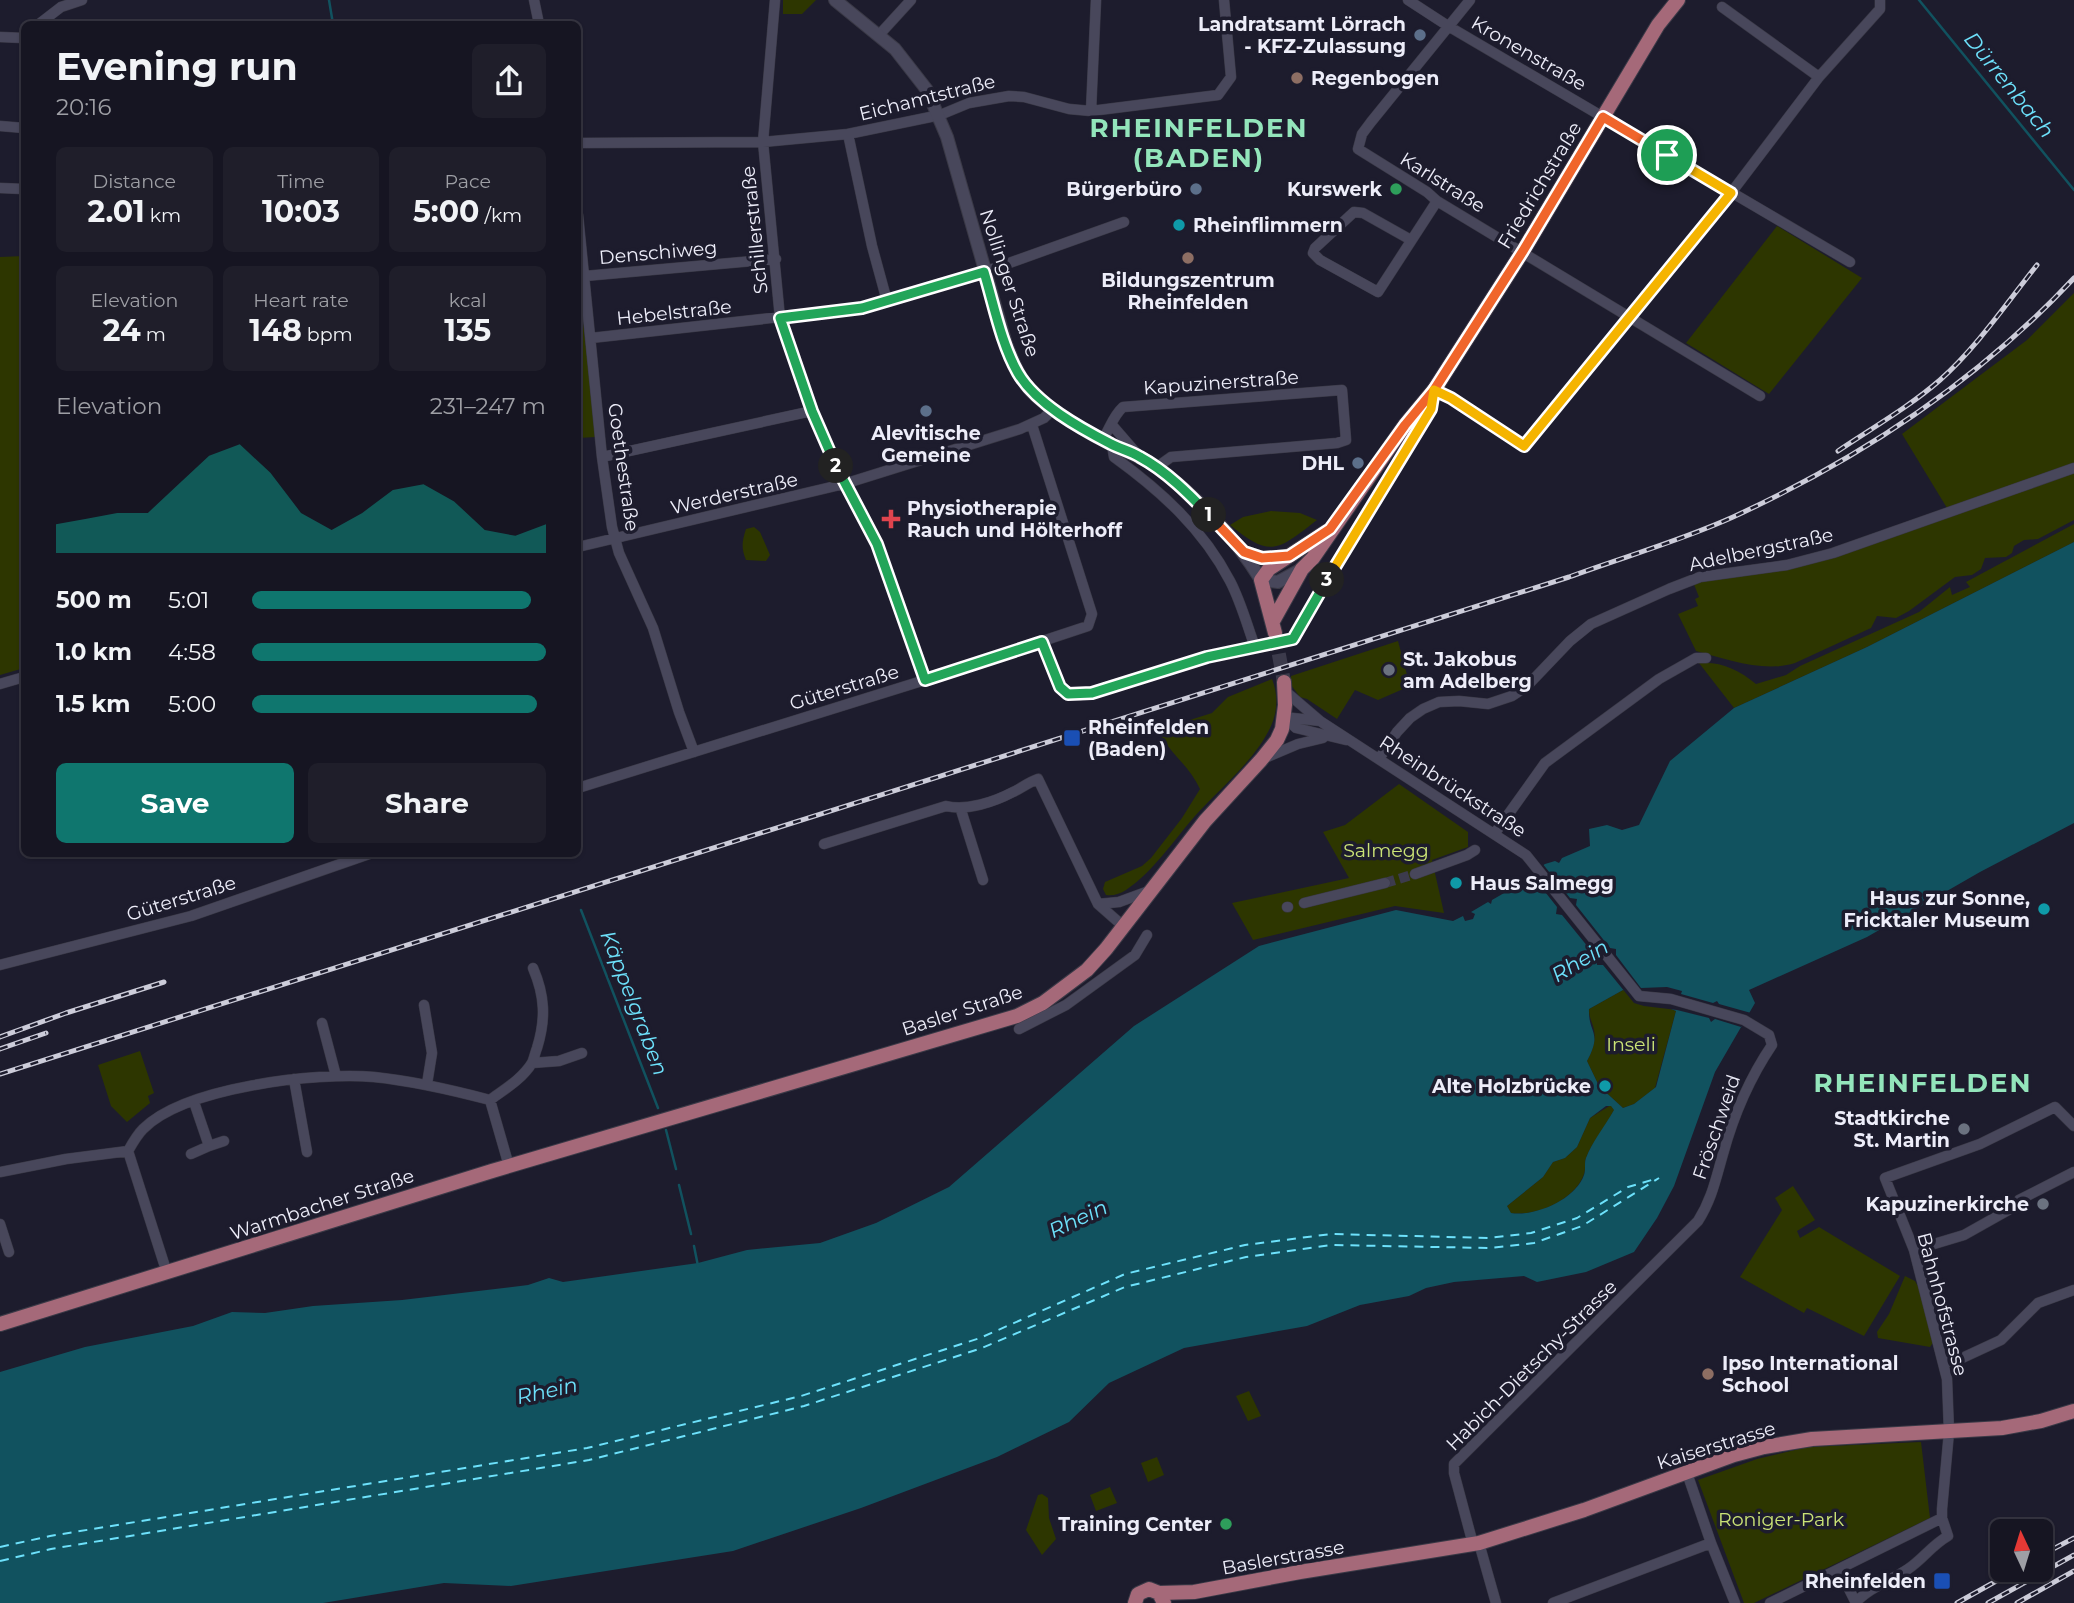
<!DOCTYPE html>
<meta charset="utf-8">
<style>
body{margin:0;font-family:Montserrat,sans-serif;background:#1f1e2a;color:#f1f3f6;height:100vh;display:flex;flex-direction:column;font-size:26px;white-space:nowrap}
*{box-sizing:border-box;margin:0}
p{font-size:23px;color:#9e9fa5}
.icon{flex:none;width:38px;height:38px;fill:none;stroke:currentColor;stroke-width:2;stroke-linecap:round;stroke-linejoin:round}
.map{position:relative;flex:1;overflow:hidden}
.details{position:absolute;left:21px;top:21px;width:560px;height:836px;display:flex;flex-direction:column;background:#161522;border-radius:10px;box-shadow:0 2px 5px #0004,0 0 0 2px #353440}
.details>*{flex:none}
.needle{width:46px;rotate:356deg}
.buttons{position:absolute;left:1990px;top:1519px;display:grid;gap:14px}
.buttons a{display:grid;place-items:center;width:63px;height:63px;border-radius:10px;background:#161522;box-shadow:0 2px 5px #0004,0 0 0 2px #353440;font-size:35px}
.pin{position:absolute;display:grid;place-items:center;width:60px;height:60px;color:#fff;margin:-30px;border:4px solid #fff;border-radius:50%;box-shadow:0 2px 7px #0007}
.km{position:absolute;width:35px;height:35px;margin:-18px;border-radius:50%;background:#222;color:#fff;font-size:19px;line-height:35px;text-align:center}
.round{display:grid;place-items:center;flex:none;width:74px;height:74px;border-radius:10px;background:#1f1e2a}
.overview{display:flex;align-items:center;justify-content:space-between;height:119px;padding:0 35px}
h1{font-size:38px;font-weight:700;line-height:52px}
.metrics{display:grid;grid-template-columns:repeat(3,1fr);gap:10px;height:119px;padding:7px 35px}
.metrics div{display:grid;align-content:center;border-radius:10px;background:#1f1e2a;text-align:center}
.metrics b{font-size:30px;font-weight:700}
.metrics small{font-size:19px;font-weight:400}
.metrics p{font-size:19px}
.chart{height:196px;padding:14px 35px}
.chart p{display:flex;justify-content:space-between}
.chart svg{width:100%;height:126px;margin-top:7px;fill:#0f766e;opacity:.7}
.cta{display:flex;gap:14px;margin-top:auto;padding:14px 35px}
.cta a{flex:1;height:80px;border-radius:10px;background:#0f766e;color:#fff;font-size:28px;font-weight:700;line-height:80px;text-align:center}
.cta a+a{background:#1f1e2a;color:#f1f3f6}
ul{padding:0 35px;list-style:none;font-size:23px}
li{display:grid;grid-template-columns:112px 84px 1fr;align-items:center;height:52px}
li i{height:18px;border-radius:9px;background:#0f766e}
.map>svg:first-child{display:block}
.green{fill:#2d3600}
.water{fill:#11525f;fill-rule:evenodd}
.pier{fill:#1d1c2d}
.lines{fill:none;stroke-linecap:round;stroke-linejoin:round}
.stream{stroke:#11525f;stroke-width:2.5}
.ferry{stroke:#6de1fb;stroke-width:2;stroke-dasharray:9 7;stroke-linecap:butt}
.street-tunnel{stroke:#3c3b4c;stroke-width:10;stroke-dasharray:10 5;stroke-linecap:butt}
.primary-tunnel{stroke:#3c3b4c;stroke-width:14;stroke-dasharray:14 7;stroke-linecap:butt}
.street-casing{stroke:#3a3946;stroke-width:11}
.secondary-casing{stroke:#3a3946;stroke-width:14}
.primary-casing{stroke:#3a3946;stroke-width:16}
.street{stroke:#48475b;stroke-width:10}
.secondary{stroke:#48475b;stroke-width:12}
.primary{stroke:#a56979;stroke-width:14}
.rail-casing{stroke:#ccccd9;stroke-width:5}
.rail{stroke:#1d1c2d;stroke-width:2.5;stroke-dasharray:8;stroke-linecap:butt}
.split-1-casing{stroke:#fff;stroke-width:14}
.split-2-casing{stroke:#fff;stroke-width:14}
.split-3-casing{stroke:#fff;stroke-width:14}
.split-4-casing{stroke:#fff;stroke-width:14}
.split-1{stroke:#f0652b;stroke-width:9}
.split-2{stroke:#22a559;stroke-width:9}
.split-3{stroke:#22a559;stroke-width:9}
.split-4{stroke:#f5b400;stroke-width:9}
.service-dot{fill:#5c6f8a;stroke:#1d1c2d;stroke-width:2.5}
.education-dot{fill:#8d6e63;stroke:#1d1c2d;stroke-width:2.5}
.leisure-dot{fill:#2e9e5b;stroke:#1d1c2d;stroke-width:2.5}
.culture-dot{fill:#0f9aa8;stroke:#1d1c2d;stroke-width:2.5}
.health-dot{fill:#e0444e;stroke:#1d1c2d;stroke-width:2.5}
.worship-dot{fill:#6b7280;stroke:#1d1c2d;stroke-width:2.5}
.transit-dot{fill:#1a4fb4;stroke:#1d1c2d;stroke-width:2.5}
.labels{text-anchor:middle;stroke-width:7;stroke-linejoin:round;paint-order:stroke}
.poi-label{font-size:19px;font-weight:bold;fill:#ededf9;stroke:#1d1c2d;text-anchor:end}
.street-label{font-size:19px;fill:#ededf9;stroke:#1d1c2d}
.park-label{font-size:19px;fill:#cbe376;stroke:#1d1c2d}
.water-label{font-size:21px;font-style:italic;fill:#6de1fb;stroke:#1d1c2d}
.district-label{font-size:26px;font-weight:bold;letter-spacing:2px;fill:#93e5bb;stroke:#1d1c2d}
</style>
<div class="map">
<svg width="2074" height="1603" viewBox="0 0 2074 1603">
<rect width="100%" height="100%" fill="#1d1c2d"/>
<path class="green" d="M783,0H816L802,14H783Z
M1777,226L1862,278L1769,394L1686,343Z
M24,256V668L0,675V257Z
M578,289L580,294L596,437L578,438Z
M2074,293V465L1947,508L1902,434L2027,340Z
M2074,472V520L2038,539L2024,540L2014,546L2012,553L2006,557L1985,558L1981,569L1972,575L1955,577L1909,611L1896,618L1877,616L1871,628L1795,663C1764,673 1726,659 1696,651L1678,614L1698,606L1695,599L1699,597L1693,582L1794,568Z
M1271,511L1300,513L1317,520C1278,550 1271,559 1230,525L1243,517Z
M2074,524V542L1867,647L1734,708L1699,663C1721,661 1739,670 1756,684L1786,675L1800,666L1919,612L1950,587L1952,595L1970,587L1966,582Z
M754,527L760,532L770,555L766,561L746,560C741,548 742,541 746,529Z
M1398,641L1410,686L1378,700L1355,690L1337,719L1307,699L1300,697L1291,685V676Z
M1272,679C1278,694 1278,711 1271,726C1254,762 1221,787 1195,816C1173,841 1154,871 1126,890C1120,894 1113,896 1106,895L1103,889L1105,882L1142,866L1151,858L1182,818L1200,789C1189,765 1168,752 1158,730L1212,713L1228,697Z
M1399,784L1468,832V847L1432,860L1444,913L1395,906L1253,940L1232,903L1349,878L1323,832L1345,825Z
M1623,990L1676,1011L1655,1088L1634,1104L1623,1108L1599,1086L1587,1061C1593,1050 1597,1039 1593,1026C1591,1020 1589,1016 1589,1009Z
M140,1051L154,1093L148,1096L150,1103L127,1122L111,1106L98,1065Z
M1611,1105L1614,1110C1606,1126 1592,1142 1586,1158C1584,1163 1586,1169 1584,1174C1576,1199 1536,1217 1511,1213L1507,1206L1543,1177L1553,1162L1565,1158L1577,1147L1590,1118Z
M1793,1186L1815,1220L1797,1231L1800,1238L1819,1227L1900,1276L1864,1336L1807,1308L1804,1313L1740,1277L1782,1210L1775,1198Z
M1905,1276L1915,1281L1920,1290L1934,1341L1930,1347L1878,1338L1877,1332L1889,1314Z
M1249,1391L1261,1416L1248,1421L1236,1396Z
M1921,1442L1930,1518L1754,1603H1744L1698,1480L1757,1459L1808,1447Z
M1157,1457L1164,1475L1148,1482L1141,1463Z
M1110,1487L1117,1503L1096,1511L1090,1495Z
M1042,1494L1048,1498L1049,1518L1056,1539L1042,1555L1026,1530L1038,1495Z"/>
<path class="water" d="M2074,542V823L1980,872L1867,937L1749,990L1755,1003L1715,1072L1674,1186L1657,1218L1634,1252L1586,1272L1537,1282L1524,1276L1454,1282L1426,1288L1409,1296L1360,1305L1307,1326L1184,1348L1109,1383L1069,1422L997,1457L861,1508L733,1551L511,1586L444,1583L323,1603H0V1372L85,1347L193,1326L232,1312L265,1313L313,1306L402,1300L528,1285L549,1278L563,1282L698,1263L747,1250L820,1243L876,1223L949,1187L1134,1026L1259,946L1396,910L1453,921L1463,916L1465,921L1473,919L1475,914L1471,912L1488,902L1491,904L1492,900L1518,885L1523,886L1528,882L1530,874L1545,864L1555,861L1559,863L1562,858L1590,846L1589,829L1607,825L1622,830L1639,825L1670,761L1734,708L1867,647ZM1623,990L1676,1011L1656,1087L1634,1104L1623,1108L1599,1086L1587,1061C1603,1031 1588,1034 1589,1009ZM1606,1106H1611L1614,1110C1605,1126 1592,1142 1586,1158C1584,1163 1586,1169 1584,1175C1576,1199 1535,1217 1511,1213L1507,1206L1543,1177L1553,1162L1565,1158L1577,1147L1590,1118Z"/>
<path class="pier" d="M1542,863L1570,898L1577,899L1576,905L1610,948L1616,949V955L1641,988L1667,987L1682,991L1681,994L1713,1003L1717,1001L1719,1004L1751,1013L1744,1023L1741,1027L1715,1019L1711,1022L1709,1018L1677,1010L1644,1006L1634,1003L1603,965H1597V958L1562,915L1556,914L1557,907L1530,873Z"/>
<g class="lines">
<path class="stream" d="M329,0L333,24
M1919,0L2074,190
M581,910L658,1108
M666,1130L676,1169
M679,1185L691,1234
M694,1246L698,1266"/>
<path class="ferry" d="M0,1547L50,1536L587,1448L801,1396L980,1338L1125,1274L1245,1245L1331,1234L1489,1238L1531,1233L1577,1218L1628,1187L1655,1179
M0,1561L51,1549L589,1460L804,1406L982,1348L1125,1287L1246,1257L1331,1245L1490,1248L1534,1243L1582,1226L1659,1178"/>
<path class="street-tunnel" d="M1385,883L1415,874"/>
<path class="primary-tunnel" d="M1275,633L1284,682"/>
<g class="street-casing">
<path id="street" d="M534,0L539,24
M775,0L763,142L780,318L812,411L844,484L877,544L925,680
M1408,0L1448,26L1850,262
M1470,0L1371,122L1362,134L1358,149L1427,192L1437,201L1760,396
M1722,7L1819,77
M39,24L61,7L82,0
M879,35L911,0
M0,37L24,38
M1091,111L1096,0
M0,126L24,128
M848,134L872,246L887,301
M578,143L763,142L848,134L940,115L969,103L1009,96L1024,97L1069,109L1091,111L1218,95L1231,77L1224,0
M0,188L24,189
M578,215L602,457L612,527L619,553L653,628L679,712L694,752
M1411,240L1363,213L1354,212L1315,248L1313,253L1320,260L1378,292L1437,201
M585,276L776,259
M591,338L862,308L984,272L1124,222
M1112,425L1138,455
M1103,439C1110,428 1113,416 1123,407L1342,390L1346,440L1337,443L1171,457L1157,467
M1112,445L1114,457C1161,491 1203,529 1230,581C1241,602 1247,625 1255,647
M602,457L812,411
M578,547L844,484L1020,429L1044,418L1053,409
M1042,642L1060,687L1068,694L1080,695L1207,657L1293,639L1337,562L1431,409L1434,390L1451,398L1524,446L1731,193L1819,77L1880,9V0
M0,684L24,677
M1285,691L1320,721L1526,855L1639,996L1671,999L1744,1020L1769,1035L1772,1045C1749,1079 1734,1114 1723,1154C1716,1178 1712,1199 1698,1221L1454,1464V1473L1473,1544
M1284,717L1296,728L1346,740
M1284,717L1320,721
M1265,758L1298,744L1323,738
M1379,759L1397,732L1410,718L1423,709L1439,702L1459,701L1488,704L1512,696L1527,686L1570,641L1591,624L1669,589L1700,577L1787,565L1833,553L2074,468
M578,788L925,680L1088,626L1092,614L1032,425
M961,810L983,880
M1495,833L1545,763L1659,679L1696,658H1706
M824,844L946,806C967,811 994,802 1013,792C1022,788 1027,783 1038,779L1098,904L1123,926
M1415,874L1467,855L1475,850
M1304,903L1385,883
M1098,904L1119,902L1149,891
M1287,907H1288
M0,965L191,916L369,854
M424,1005L432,1053L427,1084
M322,1023L336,1076
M1019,1029L1066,1005L1135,955L1147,935
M532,1063L559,1061L582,1053
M294,1079L307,1152
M490,1100C505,1089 522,1079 532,1063C534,1059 535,1053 537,1048C546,1019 545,996 533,968
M194,1102L209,1146L224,1141
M191,1154L209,1146
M0,1172L66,1159L128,1151
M0,1224L9,1252
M1914,1250L1964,1235L2012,1208L2019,1200L2074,1172
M167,1273L128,1151C132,1144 137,1135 143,1129C185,1087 316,1072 374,1077C414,1081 452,1090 490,1100L509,1166
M1944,1363L1960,1359L2001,1340L2038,1303L2074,1290
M1687,1473L1711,1543L1735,1603
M1479,1543L1496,1603
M1839,1569L1856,1603
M1553,1603L1711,1543
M1770,1603L1942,1518
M1855,1603C1870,1587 1890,1581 1908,1569C1923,1559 1932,1545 1948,1536L1942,1518V1509L1949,1432L1947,1379L1914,1250L1885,1178L1980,1144L2055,1107L2074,1126"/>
</g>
<g class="secondary-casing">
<path id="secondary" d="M835,0L895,49L927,90L947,137L1006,344C1013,361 1019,378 1031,391C1049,410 1088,433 1112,445C1127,452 1142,457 1155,466C1197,496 1235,537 1261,580L1278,582L1302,569
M1244,552L1262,558L1288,556"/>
</g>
<g class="primary-casing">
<path id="primary" d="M1273,621L1302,569L1313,558L1405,425L1434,390L1523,251L1658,25L1678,0
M1275,633L1261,580L1269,569L1326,532
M0,1324L492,1171L1017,1016L1043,1003L1087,970L1106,949L1205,821L1261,760L1277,740L1282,729L1285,705L1284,682
M1159,1593L1194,1592L1300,1572L1479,1543L1584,1510L1734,1455L1764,1447L1812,1439L2002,1428L2041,1421L2074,1411
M1135,1603L1138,1594L1149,1589L1159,1593L1164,1603"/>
</g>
<use href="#street" class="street"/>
<use href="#secondary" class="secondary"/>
<use href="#primary" class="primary"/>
<g class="rail-casing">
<path id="rail" d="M1838,451C1872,428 1909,407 1940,380C1977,347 2006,304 2037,265
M0,1037L66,1013L164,982
M0,1049L46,1033
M0,1074L1569,577C1623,557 1680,541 1733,517C1859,459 1979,380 2074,278
M2040,1556L2074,1538
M1957,1603L2016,1570
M1988,1603L2074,1555
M2017,1603L2074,1571"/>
</g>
<use href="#rail" class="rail"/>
</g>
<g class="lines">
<g class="split-1-casing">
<path id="split-1" d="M1209,515L1244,552L1262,558L1289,556L1330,529L1405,425L1434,390L1523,251L1603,117L1667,155"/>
</g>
<g class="split-2-casing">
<path id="split-2" d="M836,466L812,411L780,318L862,308L984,272C994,305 1001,343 1018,373C1036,404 1080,428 1111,444C1120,449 1131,451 1140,457C1166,471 1189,494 1209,515"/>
</g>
<g class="split-3-casing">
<path id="split-3" d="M836,466L877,544L925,680L1042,642L1060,687L1068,694L1092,693L1207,657L1293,639L1327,580"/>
</g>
<g class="split-4-casing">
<path id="split-4" d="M1327,580L1431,409L1434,390L1451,398L1524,446L1731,193L1667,155"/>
</g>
<use href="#split-1" class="split-1"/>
<use href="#split-2" class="split-2"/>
<use href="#split-3" class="split-3"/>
<use href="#split-4" class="split-4"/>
</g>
<g class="service-dot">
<circle cx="1420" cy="35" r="7"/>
<circle cx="1196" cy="189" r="7"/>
<circle cx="926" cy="411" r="7"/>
<circle cx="1358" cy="463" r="7"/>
</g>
<g class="education-dot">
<circle cx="1297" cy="78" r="7"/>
<circle cx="1188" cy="258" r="7"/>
<circle cx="1708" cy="1374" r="7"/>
</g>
<g class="leisure-dot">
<circle cx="1396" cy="189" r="7"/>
<circle cx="1226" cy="1524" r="7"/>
</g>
<g class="culture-dot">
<circle cx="1179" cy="225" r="7"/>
<circle cx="1456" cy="883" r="7"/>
<circle cx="2044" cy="909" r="7"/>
<circle cx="1605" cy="1086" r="7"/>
</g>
<path class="health-dot" d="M887.5 508.5h7v7h7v7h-7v7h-7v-7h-7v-7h7z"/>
<g class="worship-dot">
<circle cx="1389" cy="670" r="7"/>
<circle cx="1964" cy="1129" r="7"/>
<circle cx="2043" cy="1204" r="7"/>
</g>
<g class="transit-dot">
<rect x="1063" y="729" width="18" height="18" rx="3.5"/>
<rect x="1933" y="1572" width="18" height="18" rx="3.5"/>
</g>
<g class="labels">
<g class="poi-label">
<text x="1406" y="31">Landratsamt Lörrach<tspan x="1406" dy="22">- KFZ-Zulassung</tspan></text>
<text x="1311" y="85" text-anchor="start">Regenbogen</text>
<text x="1182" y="196">Bürgerbüro</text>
<text x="1382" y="196">Kurswerk</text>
<text x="1193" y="232" text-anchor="start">Rheinflimmern</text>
<text x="1188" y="287" text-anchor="middle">Bildungszentrum<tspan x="1188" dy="22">Rheinfelden</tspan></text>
<text x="926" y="440" text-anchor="middle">Alevitische<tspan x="926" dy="22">Gemeine</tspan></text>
<text x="1344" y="470">DHL</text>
<text x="907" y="515" text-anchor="start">Physiotherapie<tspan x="907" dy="22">Rauch und Hölterhoff</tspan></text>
<text x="1403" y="666" text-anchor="start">St. Jakobus<tspan x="1403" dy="22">am Adelberg</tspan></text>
<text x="1088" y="734" text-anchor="start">Rheinfelden<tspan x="1088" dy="22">(Baden)</tspan></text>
<text x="1470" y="890" text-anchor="start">Haus Salmegg</text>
<text x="2030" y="905">Haus zur Sonne,<tspan x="2030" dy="22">Fricktaler Museum</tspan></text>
<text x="1591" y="1093">Alte Holzbrücke</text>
<text x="1950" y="1125">Stadtkirche<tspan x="1950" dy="22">St. Martin</tspan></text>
<text x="2029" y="1211">Kapuzinerkirche</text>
<text x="1722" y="1370" text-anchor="start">Ipso International<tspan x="1722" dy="22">School</tspan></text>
<text x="1212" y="1531">Training Center</text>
<text x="1926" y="1588">Rheinfelden</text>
</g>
<g class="street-label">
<text transform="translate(1529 53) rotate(30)" y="7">Kronenstraße</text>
<text transform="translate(927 97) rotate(-14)" y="7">Eichamtstraße</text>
<text transform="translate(1443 182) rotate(32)" y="7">Karlstraße</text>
<text transform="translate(1539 185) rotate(-59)" y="7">Friedrichstraße</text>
<text transform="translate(754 230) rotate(-96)" y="7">Schillerstraße</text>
<text transform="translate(658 252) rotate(-5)" y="7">Denschiweg</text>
<text transform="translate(1010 283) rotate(72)" y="7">Nollinger Straße</text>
<text transform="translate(674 312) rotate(-6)" y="7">Hebelstraße</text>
<text transform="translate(1221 382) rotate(-4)" y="7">Kapuzinerstraße</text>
<text transform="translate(624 467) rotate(82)" y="7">Goethestraße</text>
<text transform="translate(734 493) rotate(-13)" y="7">Werderstraße</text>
<text transform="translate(1761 549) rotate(-12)" y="7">Adelbergstraße</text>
<text transform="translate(844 687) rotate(-17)" y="7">Güterstraße</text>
<text transform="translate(1453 786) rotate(33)" y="7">Rheinbrückstraße</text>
<text transform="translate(181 898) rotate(-17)" y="7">Güterstraße</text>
<text transform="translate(962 1010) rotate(-18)" y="7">Basler Straße</text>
<text transform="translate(1716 1127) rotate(-71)" y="7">Fröschweid</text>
<text transform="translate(322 1204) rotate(-18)" y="7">Warmbacher Straße</text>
<text transform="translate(1943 1304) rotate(75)" y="7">Bahnhofstrasse</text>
<text transform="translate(1531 1365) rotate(-45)" y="7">Habich-Dietschy-Strasse</text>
<text transform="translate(1716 1445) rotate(-17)" y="7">Kaiserstrasse</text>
<text transform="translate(1283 1557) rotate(-10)" y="7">Baslerstrasse</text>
</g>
<g class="park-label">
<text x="1386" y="857">Salmegg</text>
<text x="1631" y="1051">Inseli</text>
<text x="1781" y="1526">Roniger-Park</text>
</g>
<g class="water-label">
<text transform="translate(2009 85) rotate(51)" y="7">Dürrenbach</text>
<text transform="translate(1580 961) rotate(-31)" y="7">Rhein</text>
<text transform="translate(634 1003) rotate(69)" y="7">Käppelgraben</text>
<text transform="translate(1078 1219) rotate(-25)" y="7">Rhein</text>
<text transform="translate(547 1391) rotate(-12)" y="7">Rhein</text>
</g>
<g class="district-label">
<text x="1199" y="137">RHEINFELDEN<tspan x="1199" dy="30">(BADEN)</tspan></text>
<text x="1923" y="1092">RHEINFELDEN</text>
</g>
</g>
</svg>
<div class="buttons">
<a><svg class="needle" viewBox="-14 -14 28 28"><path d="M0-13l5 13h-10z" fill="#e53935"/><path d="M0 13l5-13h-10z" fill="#9e9fa5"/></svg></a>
</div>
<div class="pin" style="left:1667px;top:155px;background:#1e9e55"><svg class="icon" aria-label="arrive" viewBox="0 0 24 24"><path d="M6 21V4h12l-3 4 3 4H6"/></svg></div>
<b class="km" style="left:1209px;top:515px">1</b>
<b class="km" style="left:836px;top:466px">2</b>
<b class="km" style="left:1327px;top:580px">3</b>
<section class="details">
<div class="overview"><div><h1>Evening run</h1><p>20:16</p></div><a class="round"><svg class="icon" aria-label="share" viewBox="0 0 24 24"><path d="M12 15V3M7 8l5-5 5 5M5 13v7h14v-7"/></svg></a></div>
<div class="metrics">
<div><p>Distance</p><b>2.01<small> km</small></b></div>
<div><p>Time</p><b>10:03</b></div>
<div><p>Pace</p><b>5:00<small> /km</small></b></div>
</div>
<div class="metrics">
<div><p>Elevation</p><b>24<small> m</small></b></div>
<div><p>Heart rate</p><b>148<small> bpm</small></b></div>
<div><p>kcal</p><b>135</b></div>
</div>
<div class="chart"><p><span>Elevation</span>231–247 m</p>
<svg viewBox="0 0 160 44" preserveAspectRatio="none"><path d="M0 44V34L10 32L20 30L30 30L40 20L50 10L60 6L70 16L80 30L90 36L100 30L110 22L120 20L130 26L140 36L150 38L160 34V44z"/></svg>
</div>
<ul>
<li><b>500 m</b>5:01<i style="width:95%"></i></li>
<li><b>1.0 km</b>4:58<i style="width:100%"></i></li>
<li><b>1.5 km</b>5:00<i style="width:97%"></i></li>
</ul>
<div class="cta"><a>Save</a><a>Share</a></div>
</section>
</div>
